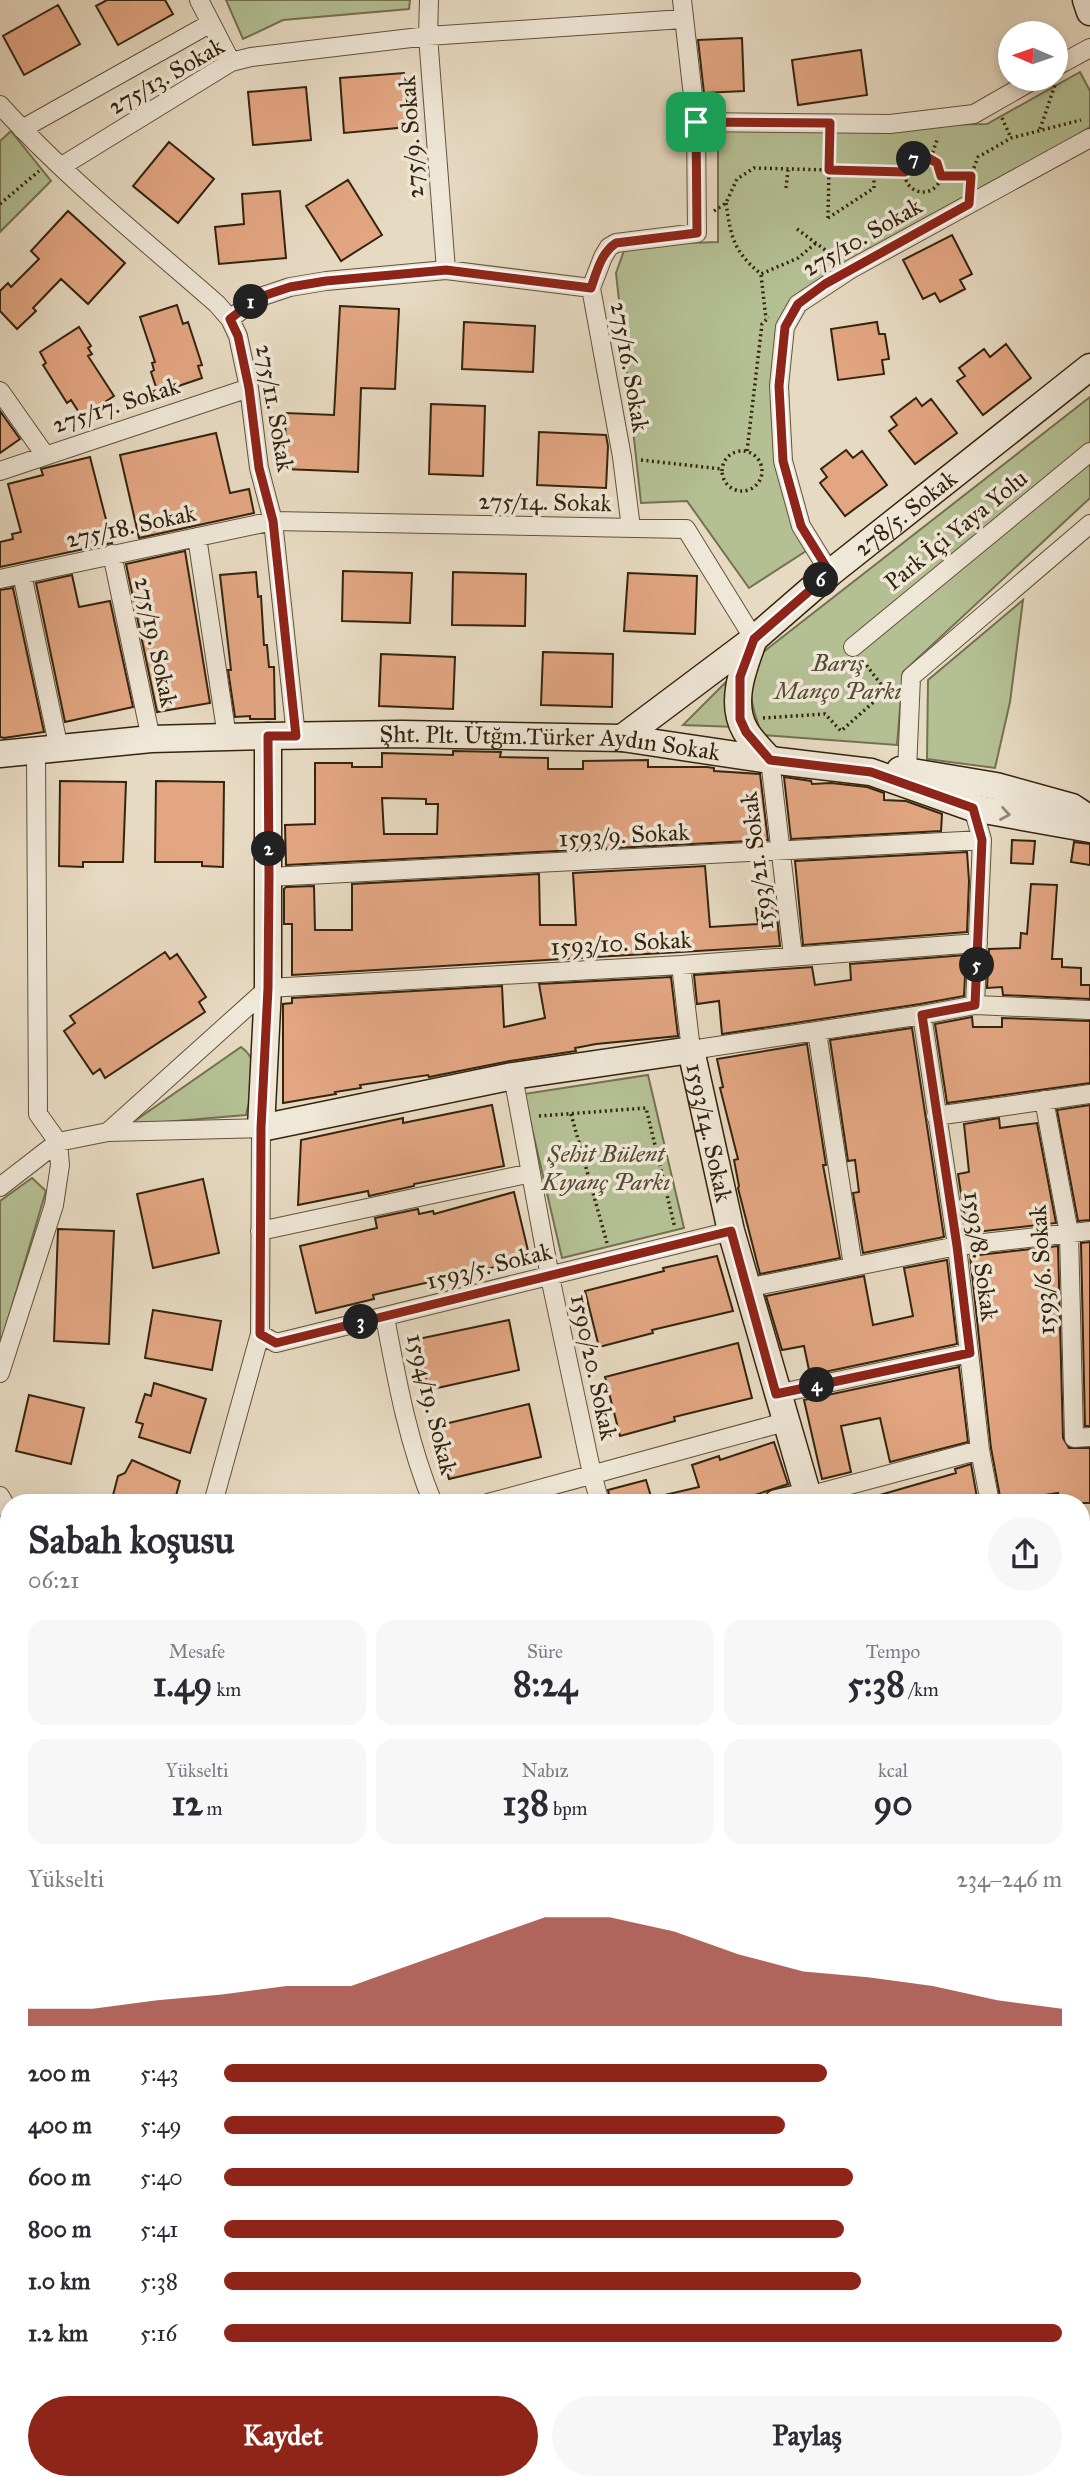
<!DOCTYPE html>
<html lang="tr">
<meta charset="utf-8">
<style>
body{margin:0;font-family:"IM FELL Great Primer",serif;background:#f7f7f7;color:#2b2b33;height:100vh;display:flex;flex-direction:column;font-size:26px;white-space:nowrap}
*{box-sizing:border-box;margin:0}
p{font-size:23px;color:#7c7c81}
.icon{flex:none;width:38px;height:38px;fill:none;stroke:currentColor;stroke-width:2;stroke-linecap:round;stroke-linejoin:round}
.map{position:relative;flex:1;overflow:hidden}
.details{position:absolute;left:0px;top:1494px;width:1090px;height:996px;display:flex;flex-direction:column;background:#fff;border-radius:28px 28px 0 0;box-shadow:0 4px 10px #0003}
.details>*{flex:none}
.needle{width:46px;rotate:272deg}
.controls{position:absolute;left:998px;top:21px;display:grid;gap:14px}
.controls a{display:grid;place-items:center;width:70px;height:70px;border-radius:50%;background:#fff;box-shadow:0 4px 10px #0003;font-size:35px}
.pin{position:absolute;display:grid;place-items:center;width:60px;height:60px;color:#fff;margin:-30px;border-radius:14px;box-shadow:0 4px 10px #0006}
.km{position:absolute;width:35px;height:35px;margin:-18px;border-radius:50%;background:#222;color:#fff;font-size:19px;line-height:35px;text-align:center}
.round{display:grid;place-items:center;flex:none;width:74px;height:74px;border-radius:37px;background:#f7f7f7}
.head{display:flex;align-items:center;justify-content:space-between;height:119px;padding:0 28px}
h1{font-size:38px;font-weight:700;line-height:52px}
.stats{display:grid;grid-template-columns:repeat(3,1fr);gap:10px;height:119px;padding:7px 28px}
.stats div{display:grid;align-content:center;border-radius:18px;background:#f7f7f7;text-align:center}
.stats b{font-size:35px;font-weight:700}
.stats small{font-size:19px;font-weight:400}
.stats p{font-size:19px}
.chart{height:196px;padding:14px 28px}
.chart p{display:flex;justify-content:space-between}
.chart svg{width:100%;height:126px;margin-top:7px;fill:#8f2418;opacity:.7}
.action{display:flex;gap:14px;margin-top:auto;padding:14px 28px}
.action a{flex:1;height:80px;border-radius:42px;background:#8f2418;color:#fff;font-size:28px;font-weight:700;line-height:80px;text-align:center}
.action a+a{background:#f7f7f7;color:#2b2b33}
ul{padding:0 28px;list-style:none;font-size:23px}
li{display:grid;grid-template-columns:112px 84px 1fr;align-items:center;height:52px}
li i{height:18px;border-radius:9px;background:#8f2418}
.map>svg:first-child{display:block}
.green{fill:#b4c094;stroke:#747251;stroke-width:2}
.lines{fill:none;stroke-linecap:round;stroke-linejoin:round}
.river{stroke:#97bbb2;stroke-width:35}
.building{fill:#e2a682;stroke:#35240e;stroke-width:2;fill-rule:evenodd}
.street-casing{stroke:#62523b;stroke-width:20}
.secondary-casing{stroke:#35240e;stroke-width:29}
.path{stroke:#35240e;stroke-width:3.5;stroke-dasharray:2 3.5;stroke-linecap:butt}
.street{stroke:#efe7d7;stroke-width:18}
.secondary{stroke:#efe7d7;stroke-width:26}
.oneway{stroke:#928672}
.route-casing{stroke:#fff;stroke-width:14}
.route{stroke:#8f2418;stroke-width:9}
.labels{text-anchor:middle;stroke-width:7;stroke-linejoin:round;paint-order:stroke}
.street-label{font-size:24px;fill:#35240e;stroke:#efe7d7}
.park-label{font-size:24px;font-style:italic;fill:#554b30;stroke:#efe7d7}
</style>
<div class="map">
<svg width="1090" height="2489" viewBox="0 0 1090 2489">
<rect width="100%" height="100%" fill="#e7dac2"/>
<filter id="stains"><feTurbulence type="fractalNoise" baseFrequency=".00286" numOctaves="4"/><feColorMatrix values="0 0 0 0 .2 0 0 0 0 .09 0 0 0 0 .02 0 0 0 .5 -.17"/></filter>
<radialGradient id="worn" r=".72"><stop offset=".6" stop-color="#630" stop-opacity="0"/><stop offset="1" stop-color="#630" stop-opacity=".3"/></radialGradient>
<path class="green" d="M226,0H410L409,9L283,20L243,39Z
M1080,72L1090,91V127L802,302L772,378L806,551L749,588L687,501L641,503L616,273L626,245L718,242V128L987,124Z
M11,131L51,181L0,232V141Z
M1090,397V498L903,672L897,745L762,735C751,706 746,687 757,657Z
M1023,600L1010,702L995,768L927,759L928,680Z
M725,683L736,727L683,725Z
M241,1047C264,1063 251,1092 246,1115L129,1125Z
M648,1075L684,1228L562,1258L524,1094Z
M32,1178L46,1191L0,1346V1201Z
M0,1688L9,1703V1728L0,1731Z
M475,2482H551L557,2489H477Z"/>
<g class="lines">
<path class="river" d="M0,1575L9,1589
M625,2482L630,2489"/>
</g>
<path class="building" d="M107,0H165L173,14L118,45L96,6Z
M58,5L80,44L24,75L3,36Z
M742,38L744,91L704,93L698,40Z
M861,50L867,95L798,105L792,60Z
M404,73L408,127L344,133L340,78Z
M306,87L311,140L253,145L248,92Z
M169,142L214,179L178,223L133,186Z
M348,180L382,235L341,261L306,206Z
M280,191L286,258L219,264L215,227L244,224L242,194Z
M68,211L125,263L88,304L61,279L33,308L36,311L17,329L0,311V291L8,283L11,287L39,259L31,251Z
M952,235L972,274L960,280L965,289L940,302L935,293L923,299L903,260Z
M177,305L183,324L188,322L202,365L198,366L202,378L158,393L151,372L154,370L152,363L155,362L140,317Z
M340,306L399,309L395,389L361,388L358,472L284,469L286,413L334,415Z
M464,322L535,326L533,372L462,369Z
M877,322L879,334H885L889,359L882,360L884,374L838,380L831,329Z
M79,327L91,346L88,348L92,354L88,356L114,396L82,417L71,400L67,403L43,365L46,363L40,352Z
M1006,344L1031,378L983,415L957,381L965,376L959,368L984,349L990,357Z
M916,398L922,406L931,399L957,433L915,464L889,431L897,425L891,417Z
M431,404L485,406L483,476L429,474Z
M0,411L20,439L0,453Z
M539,432L606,435L608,446L606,488L537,485Z
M216,433L230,493L249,489L254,513L139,538L120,455Z
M846,450L853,458L862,451L887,485L845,516L820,483L827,477L821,469Z
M90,457L112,543L0,567V542L13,539L12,534L21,532L8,484L43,475L41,469Z
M185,551L210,703L157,712L126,564Z
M343,571L412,573L410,623L342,621Z
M256,572L258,597L261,596L264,645H267L269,667H274L275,719H250V716L235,717L228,670H231L220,575Z
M453,572L526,574L525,626L452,625Z
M628,573L697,576L695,634L624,631Z
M72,575L79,607L110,601L133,707L65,722L36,583Z
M13,588L44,732L4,738L0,737V590Z
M543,652L613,654L612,707L541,705Z
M381,654L455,657L453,709L379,706Z
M453,751L501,752L500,757L548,758V769H583V761L648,760V767H707L714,768V771L760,774L768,840L286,865L285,825L315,824V763H352V767H382V753L453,755ZM382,798L426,799V804H438L437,834H384Z
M784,777L811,781L812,784L831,783L867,787L884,793V800L906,801L942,814L941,831L791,839Z
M60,781L126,782L123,862H83V867L59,866Z
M156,781L224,782L223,867L202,866V862H155Z
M1012,840L1035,841L1033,864L1011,863Z
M1074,842L1090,844V865L1071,862Z
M967,852L969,881L967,932L803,945L795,861Z
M705,866L710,927L758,924L756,908L776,907L780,946L292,975V924H284V889L286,887L314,886L315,930H352V884L539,874L540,925H576L573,873Z
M1031,884L1057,885L1052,959H1062V967L1081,968V985H1090V999L1003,995L1002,987L987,988L989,949L1020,948L1021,933L1027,934Z
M165,952L170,959L177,954L206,997L199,1002L205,1012L105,1078L100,1069L93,1074L64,1031L75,1023L70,1016Z
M966,955L964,996L920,1004L722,1034L719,1001L697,1004L694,975L812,967L815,985L851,980L850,964Z
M671,977L678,1036L596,1044L575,1048L576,1051L510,1061L429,1077L428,1075L360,1085L361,1088L335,1092L336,1094L283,1103V1004L292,1003V998L502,986L504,1027L545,1018L539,984Z
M972,1017L973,1027H1002V1018L1090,1021V1083L947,1103L935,1024Z
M912,1028L944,1237L863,1253L853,1193L859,1192L855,1160L848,1161L830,1040Z
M807,1044L826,1165H823L840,1258L760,1274L738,1188L739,1186L734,1160L738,1159L720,1088L723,1087L717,1059Z
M492,1105L504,1166L414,1184V1186L369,1196L368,1191L298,1205L301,1140L403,1118V1123Z
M1090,1105V1220L1078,1221L1057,1110Z
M999,1118L1000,1128L1037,1123L1056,1223L967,1233L958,1174L969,1172L964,1124Z
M203,1179L219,1253L153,1268L137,1194Z
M514,1192L530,1259L373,1295L374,1299L316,1313L300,1246L377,1228L375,1218L418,1209L419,1214L433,1211L434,1214Z
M58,1229L114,1231L109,1344L54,1341Z
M1090,1242V1426H1085L1081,1243Z
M1058,1246L1063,1438L1069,1448H1090V1503H1059L1058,1493L1001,1502L991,1448L970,1256Z
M717,1256L733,1311L652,1330L653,1333L599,1347L585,1291L664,1271L663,1268Z
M947,1260L957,1344L810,1375L804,1346L782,1350L766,1296L864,1276L873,1325L913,1316L904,1268Z
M153,1310L221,1321L212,1370L145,1358Z
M509,1320L519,1370L428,1390L418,1339Z
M738,1343L752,1398L674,1417L675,1421L620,1436L605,1377Z
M959,1367L968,1442L890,1462L880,1418L841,1426L851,1472L822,1479L804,1400Z
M154,1383L206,1399L190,1453L139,1437L143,1424L136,1422L145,1394L151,1396Z
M29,1395L84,1408L71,1464L16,1451Z
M529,1404L541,1457L449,1479L436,1426Z
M774,1442L788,1484L731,1503H656V1497L699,1487L692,1465L719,1456L720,1460Z
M132,1460L180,1481L174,1503H111L118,1476L125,1473Z
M971,1464L978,1503H867L866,1499L956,1473L955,1469Z
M646,1480L653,1503H611L608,1490Z"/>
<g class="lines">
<g class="street-casing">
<path id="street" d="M199,0L231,62
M429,0L428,36L446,270
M1055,67L1090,48
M0,105C65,177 143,239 217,304L230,319L238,336L249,388L259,468L273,521L296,736
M696,122L890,124L974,114L1035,79
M22,129L211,23
M62,166L231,62L251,57L428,36L683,19
M230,319L257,298L290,287L326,281L446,270L591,288
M0,391L45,455
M0,471L249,388
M631,528L622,457L591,288L603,257L609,247L616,243L697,233L696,122L682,0
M197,537L227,737
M112,554L151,739
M830,573L801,526L783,461L779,386L785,327L798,304L851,269L1090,138
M22,574L59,749
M0,579L273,521L686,529L754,639
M853,647L1090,452
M36,752L38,1114L58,1142L108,1132
M770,760L793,956
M907,770L911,677L1090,524
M269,877L982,840
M681,965L691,1050L922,1015L975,1005L982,840L973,808
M975,1005L1090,1010
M922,1015L957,1246L980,1450L990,1503
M817,1032L853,1266
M513,1076L550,1277L592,1474L600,1503
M1044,1100L1069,1233L1074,1438L1090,1437
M936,1116L1090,1094
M0,1187L58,1142
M260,1231L531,1173
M746,1288L957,1246L1090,1231
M385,1317C397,1381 408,1443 433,1503
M260,1334L276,1343L731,1231
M0,1373L54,1205L60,1165L58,1142
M776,1394L969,1353
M0,1496L9,1512
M808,1496L980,1450
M213,1503L260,1334L261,1128L108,1132L268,988L681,965L978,943
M488,1503L785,1422
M1082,1532H1090
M1082,1612L1090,1611
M0,1644L9,1657
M1082,1679L1090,1678
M0,1736L9,1733
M1082,1742L1090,1741
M1082,1856L1090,1855
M1082,1946H1090
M1082,2030L1090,2073
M0,2104L9,2123
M0,2222L9,2252
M1082,2402H1090
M1082,2475H1090
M148,2482L151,2489
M449,2482L451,2489
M658,2482L661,2489
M752,2482L755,2489
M52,2489L79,2482
M164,2489L184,2482
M1004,2489L1010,2482"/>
</g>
<g class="secondary-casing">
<g id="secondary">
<path d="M1086,0L1090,12"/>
<path d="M754,639C744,666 729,702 745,730C751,741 762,751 770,760"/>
<path id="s1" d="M268,736V988L261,1128L513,1076L691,1050L731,1231L808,1496L777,1503"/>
<path id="s2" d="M622,738L754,639L830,573L1090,367"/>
<path id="s3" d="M0,754L151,739L268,736L402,734L622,738L770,760L871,772L973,808L1090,829"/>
<path d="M900,770L996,786L1072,807L1090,819"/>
<path d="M0,1935L9,1931"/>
<path d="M564,2482L568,2489"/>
</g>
</g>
<path class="path" d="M1002,118L1011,138
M1040,129L1055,85
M905 174a18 18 0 1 1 36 0a18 18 0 1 1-36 0Z
M931,158L938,137
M941,176H970
M970,184L971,176L978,157L1011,138L1081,120
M786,188L788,170
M726,203C731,237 733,251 761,274L798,258L816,243
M0,204L39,171
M714,211L726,203L737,179L754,168L829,170V139
M828,218L829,170L905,172
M828,218L874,188V171
M797,229L836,258
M761,275L766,319
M722 471a20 20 0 1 1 40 0a20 20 0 1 1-40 0Z
M747,451L762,324L769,317
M641,460L722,469
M763,718L825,714L841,731L886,691L864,662
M571,1114L607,1243
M539,1116L646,1108L675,1228
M1082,2229L1090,2265
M493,2482L494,2489"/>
<use href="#street" class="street"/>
<use href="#secondary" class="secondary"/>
</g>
<defs><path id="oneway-chevron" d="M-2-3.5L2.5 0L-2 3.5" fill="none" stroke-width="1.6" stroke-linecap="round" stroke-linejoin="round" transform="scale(1.75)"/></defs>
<use class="oneway" href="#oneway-chevron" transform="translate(1005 814) rotate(10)"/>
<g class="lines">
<g class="route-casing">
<path id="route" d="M696,122L830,123L829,170L905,172L912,160L925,156L937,163L941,176H971L969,204L825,284L798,304L785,327L779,386L783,461L801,526L830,573L754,639L740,677V719L746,732L770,760L871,772L973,808L982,840L975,1005L922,1015L957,1246L970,1353L776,1394L731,1231L276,1343L260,1334L261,1128L268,988L269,877L268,736H296L273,521L259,468L249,388L238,336L230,319L257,298L290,287L326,281L446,270L591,288C597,271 601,253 616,243L697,233Z"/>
</g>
<use href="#route" class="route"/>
</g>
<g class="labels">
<g class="street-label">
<text transform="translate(166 76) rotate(-30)" y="8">275/13. Sokak</text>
<text transform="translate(411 137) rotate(-94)" y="8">275/9. Sokak</text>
<text transform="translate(862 237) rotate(-30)" y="8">275/10. Sokak</text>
<text transform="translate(630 367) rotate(80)" y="8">275/16. Sokak</text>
<text transform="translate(116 405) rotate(-18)" y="8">275/17. Sokak</text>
<text transform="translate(275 408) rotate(80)" y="8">275/11. Sokak</text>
<text transform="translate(545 502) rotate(1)" y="8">275/14. Sokak</text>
<text dy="8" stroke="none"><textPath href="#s2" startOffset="362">278/5. Sokak</textPath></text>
<text transform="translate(131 526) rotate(-12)" y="8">275/18. Sokak</text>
<text transform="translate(956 530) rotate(-39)" y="8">Park İçi Yaya Yolu</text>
<text transform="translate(156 642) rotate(78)" y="8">275/19. Sokak</text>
<text dy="8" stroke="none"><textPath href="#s3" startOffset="551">Şht. Plt. Ütğm.Türker Aydın Sokak</textPath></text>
<text transform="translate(624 835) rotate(-3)" y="8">1593/9. Sokak</text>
<text transform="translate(757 861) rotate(-97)" y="8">1593/21. Sokak</text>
<text transform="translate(621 943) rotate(-3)" y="8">1593/10. Sokak</text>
<text dy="8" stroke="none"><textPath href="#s1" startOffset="914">1593/14. Sokak</textPath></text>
<text transform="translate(981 1256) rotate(82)" y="8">1593/8. Sokak</text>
<text transform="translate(489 1266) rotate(-14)" y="8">1593/5. Sokak</text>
<text transform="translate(1042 1270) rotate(-94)" y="8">1593/6. Sokak</text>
<text transform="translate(594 1367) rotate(78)" y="8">1590/20. Sokak</text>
<text transform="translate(432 1404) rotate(76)" y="8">1594/19. Sokak</text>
</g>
<g class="park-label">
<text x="838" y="671">Barış<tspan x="838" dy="28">Manço Parkı</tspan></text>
<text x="606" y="1162">Şehit Bülent<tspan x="606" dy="28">Kıyanç Parkı</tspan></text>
</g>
</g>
<rect width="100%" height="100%" filter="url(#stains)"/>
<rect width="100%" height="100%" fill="url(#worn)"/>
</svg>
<div class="controls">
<a><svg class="needle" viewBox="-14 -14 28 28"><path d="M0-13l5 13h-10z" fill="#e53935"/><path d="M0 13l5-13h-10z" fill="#7c7c81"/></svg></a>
</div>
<div class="pin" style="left:696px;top:122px;background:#1e9e55"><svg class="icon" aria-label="arrive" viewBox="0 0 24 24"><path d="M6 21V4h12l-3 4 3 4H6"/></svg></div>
<b class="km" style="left:251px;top:302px">1</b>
<b class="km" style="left:269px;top:849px">2</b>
<b class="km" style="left:361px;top:1322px">3</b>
<b class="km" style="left:817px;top:1385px">4</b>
<b class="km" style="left:977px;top:965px">5</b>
<b class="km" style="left:821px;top:580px">6</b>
<b class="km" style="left:914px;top:159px">7</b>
<section class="details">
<div class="head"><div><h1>Sabah koşusu</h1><p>06:21</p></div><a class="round"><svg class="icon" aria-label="share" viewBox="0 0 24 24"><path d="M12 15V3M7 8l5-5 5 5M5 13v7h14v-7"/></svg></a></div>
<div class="stats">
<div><p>Mesafe</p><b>1.49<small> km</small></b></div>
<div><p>Süre</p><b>8:24</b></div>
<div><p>Tempo</p><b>5:38<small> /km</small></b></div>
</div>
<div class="stats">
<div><p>Yükselti</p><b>12<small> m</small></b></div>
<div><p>Nabız</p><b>138<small> bpm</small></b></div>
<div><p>kcal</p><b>90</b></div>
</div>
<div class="chart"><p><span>Yükselti</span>234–246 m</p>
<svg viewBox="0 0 160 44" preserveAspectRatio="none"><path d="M0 44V38L10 38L20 35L30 33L40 30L50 30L60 22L70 14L80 6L90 6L100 11L110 19L120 25L130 27L140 30L150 35L160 38V44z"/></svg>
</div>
<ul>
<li><b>200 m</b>5:43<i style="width:72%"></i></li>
<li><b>400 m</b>5:49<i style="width:67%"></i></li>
<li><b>600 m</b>5:40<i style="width:75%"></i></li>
<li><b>800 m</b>5:41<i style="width:74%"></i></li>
<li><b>1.0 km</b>5:38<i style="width:76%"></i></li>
<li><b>1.2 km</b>5:16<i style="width:100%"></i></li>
</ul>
<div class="action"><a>Kaydet</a><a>Paylaş</a></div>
</section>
</div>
